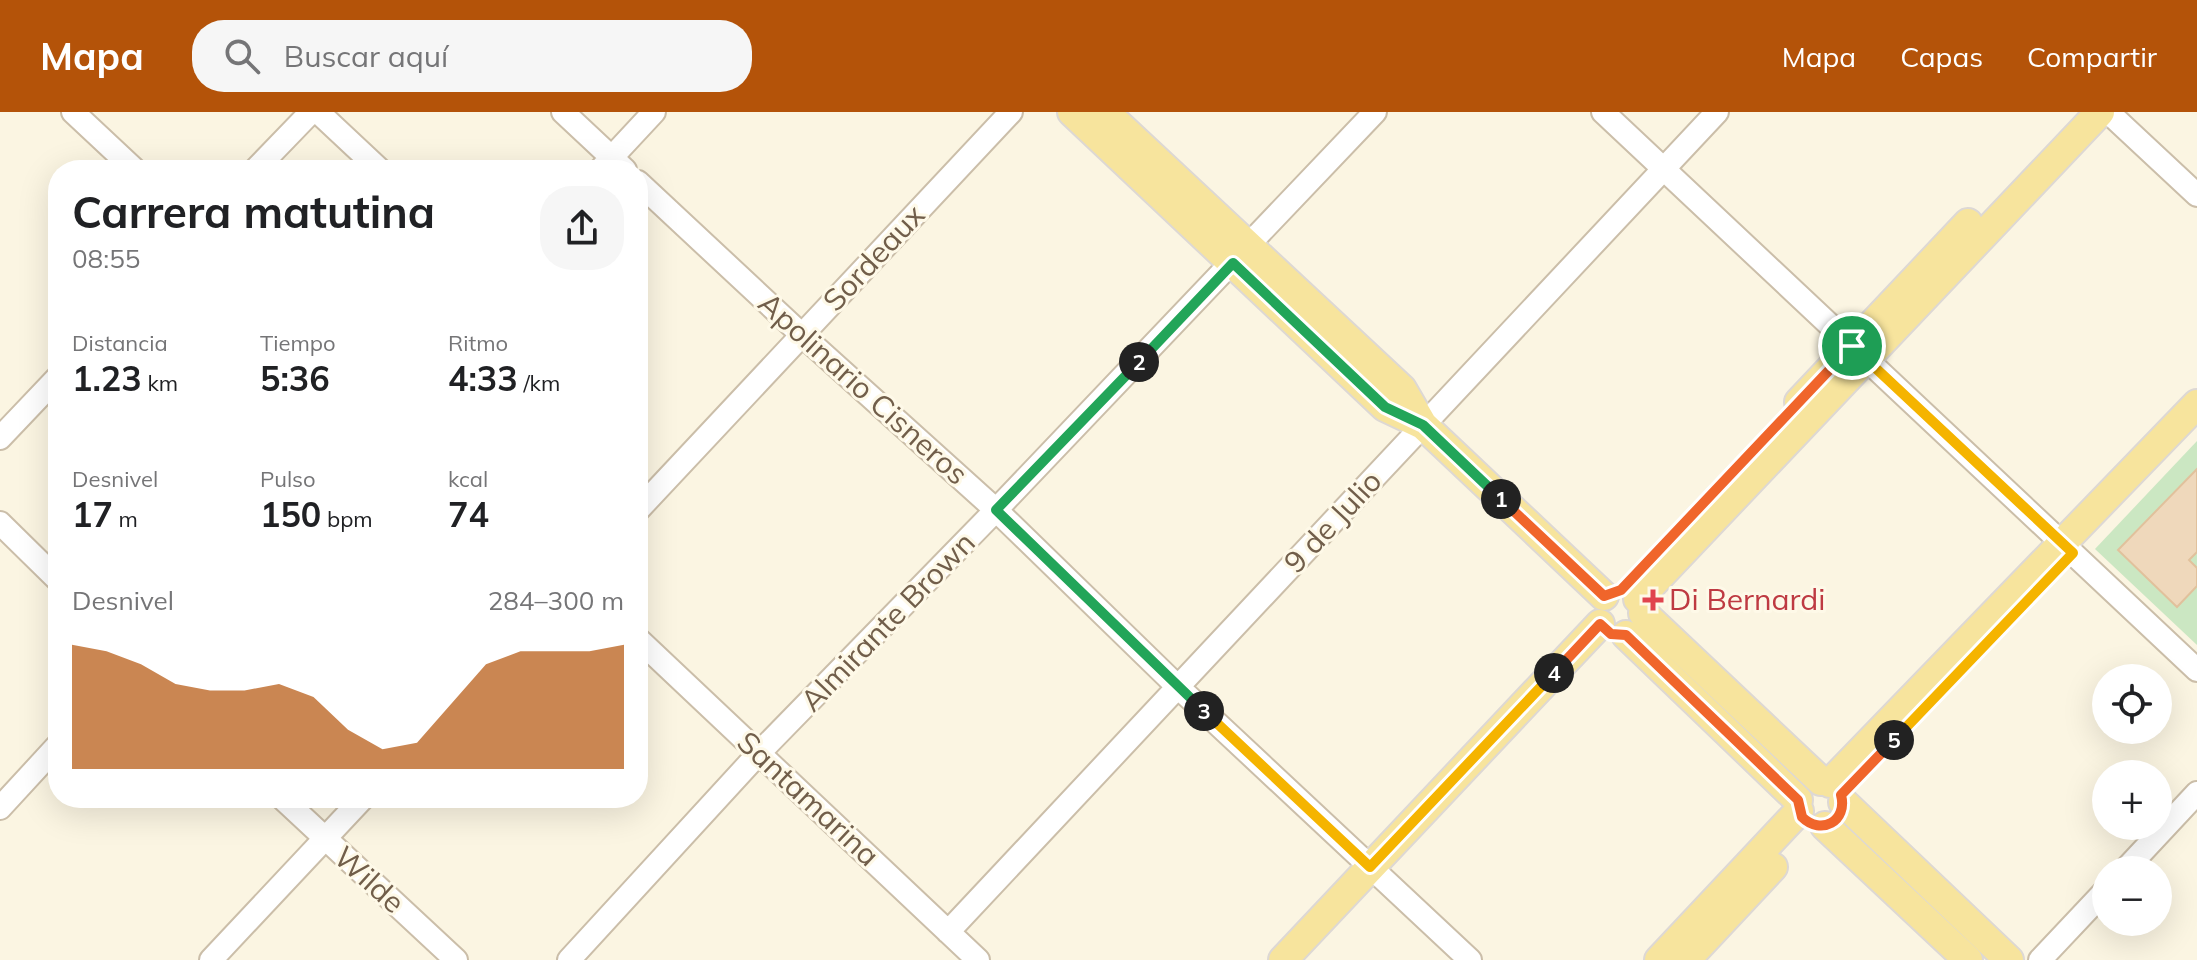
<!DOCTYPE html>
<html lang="es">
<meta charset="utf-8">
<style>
body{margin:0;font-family:Mulish,sans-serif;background:#f6f6f6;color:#202124;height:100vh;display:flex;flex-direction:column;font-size:30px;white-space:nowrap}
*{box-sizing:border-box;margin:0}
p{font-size:26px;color:#757577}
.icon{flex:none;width:44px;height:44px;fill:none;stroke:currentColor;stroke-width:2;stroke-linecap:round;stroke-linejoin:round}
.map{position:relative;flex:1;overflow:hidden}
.drawer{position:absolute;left:48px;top:48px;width:600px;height:648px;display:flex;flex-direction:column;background:#fff;border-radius:32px;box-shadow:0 8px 32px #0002}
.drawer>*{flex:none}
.tools{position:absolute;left:2092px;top:552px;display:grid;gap:16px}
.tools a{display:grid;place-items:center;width:80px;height:80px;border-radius:50%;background:#fff;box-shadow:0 8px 32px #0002;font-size:40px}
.pin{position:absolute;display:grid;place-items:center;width:68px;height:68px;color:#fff;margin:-34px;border:4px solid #fff;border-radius:50%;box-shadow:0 2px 8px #0007}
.km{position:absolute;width:40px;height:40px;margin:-20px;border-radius:50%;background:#222;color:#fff;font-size:22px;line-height:40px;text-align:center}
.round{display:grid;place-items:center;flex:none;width:84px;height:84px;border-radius:32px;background:#f6f6f6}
.summary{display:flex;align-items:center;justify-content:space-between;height:136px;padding:0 24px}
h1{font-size:44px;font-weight:700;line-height:60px}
.figures{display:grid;grid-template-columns:repeat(3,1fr);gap:12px;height:136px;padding:8px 24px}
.figures div{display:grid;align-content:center}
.figures b{font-size:34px;font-weight:700}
.figures small{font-size:22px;font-weight:400}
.figures p{font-size:22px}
.chart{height:224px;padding:16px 24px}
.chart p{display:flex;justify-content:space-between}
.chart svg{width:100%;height:144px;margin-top:8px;fill:#b45309;opacity:.7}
header{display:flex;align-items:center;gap:48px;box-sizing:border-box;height:112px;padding:0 40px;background:#b45309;color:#fff}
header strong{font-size:38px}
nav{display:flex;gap:44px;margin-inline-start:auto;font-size:28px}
.search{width:560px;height:72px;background:#f6f6f6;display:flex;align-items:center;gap:20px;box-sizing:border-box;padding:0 28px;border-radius:32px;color:#757577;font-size:30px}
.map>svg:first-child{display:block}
.green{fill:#cbe7c2}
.building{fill:#efd8bb;stroke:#e1c19c;stroke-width:2}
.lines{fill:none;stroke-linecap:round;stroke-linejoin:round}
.minor-casing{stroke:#cbbea9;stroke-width:26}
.major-casing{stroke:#ddd8d4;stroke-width:32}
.minor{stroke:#fff;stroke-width:22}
.major{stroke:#f7e49d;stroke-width:28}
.split-1-casing{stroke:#fff;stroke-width:16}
.split-2-casing{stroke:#fff;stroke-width:16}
.split-3-casing{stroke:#fff;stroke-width:16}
.split-4-casing{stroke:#fff;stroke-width:16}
.split-5-casing{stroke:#fff;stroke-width:16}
.split-6-casing{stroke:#fff;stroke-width:16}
.split-1{stroke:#f0652b;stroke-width:10}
.split-2{stroke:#22a559;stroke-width:10}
.split-3{stroke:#22a559;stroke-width:10}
.split-4{stroke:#f5b400;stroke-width:10}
.split-5{stroke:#f0652b;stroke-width:10}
.split-6{stroke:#f5b400;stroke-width:10}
.health-dot{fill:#e0444e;stroke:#fef9e8;stroke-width:3}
.labels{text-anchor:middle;stroke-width:6;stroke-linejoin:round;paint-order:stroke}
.street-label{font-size:30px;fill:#715e4a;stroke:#fef9e8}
.health-label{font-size:30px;fill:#be3a42;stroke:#fef9e8;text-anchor:start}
</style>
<header>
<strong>Mapa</strong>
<div class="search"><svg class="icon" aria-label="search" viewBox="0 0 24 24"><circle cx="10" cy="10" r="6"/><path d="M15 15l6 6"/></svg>Buscar aquí</div>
<nav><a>Mapa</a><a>Capas</a><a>Compartir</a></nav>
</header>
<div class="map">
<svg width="2197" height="848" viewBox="0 0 2197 848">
<rect width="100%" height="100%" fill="#fbf5e2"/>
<path class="green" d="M2197,329V533L2095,437Z"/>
<path class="building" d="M2197,357V440L2189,448L2197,456V474L2177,495L2118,438Z"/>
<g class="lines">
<g class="minor-casing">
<path id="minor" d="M73,0L135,58
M318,0L380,58
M563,0L625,58
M1603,0L2197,558
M2108,0L2197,83
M255,58L311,0
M600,58L654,0
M638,70L802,223L996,398L1178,575L1470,848
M0,326L58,265
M638,398L1011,0
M0,411L58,468
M638,527L978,848
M282,686L456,848
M0,696L58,633
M2125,758L2197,681
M948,820L1717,0
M211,848L363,686
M569,848L759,641L996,398L1375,0
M2040,848L2106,778"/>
</g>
<g class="major-casing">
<path id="major" d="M1072,0L1385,295L1423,313
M1105,0L1402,277L1423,313L1604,484
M1799,290L1968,111
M1638,487L2100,0
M1643,501L1821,669
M1626,523L1798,688
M1830,671L2197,292
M1843,690L2009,848
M1825,714L1968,848
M1283,848L1600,512
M1659,848L1799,699
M1686,848L1773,755"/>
</g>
<use href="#minor" class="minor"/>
<use href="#major" class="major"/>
</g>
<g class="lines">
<g class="split-1-casing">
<path id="split-1" d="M1501,387L1604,484L1621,478L1852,234"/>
</g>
<g class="split-2-casing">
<path id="split-2" d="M1139,250L1233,151L1385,295L1423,313L1501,387"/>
</g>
<g class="split-3-casing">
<path id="split-3" d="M1139,250L996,398L1204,599"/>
</g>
<g class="split-4-casing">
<path id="split-4" d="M1204,599L1370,755L1554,561"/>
</g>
<g class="split-5-casing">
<path id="split-5" d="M1554,561L1600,512L1611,522L1626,523L1798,688L1802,705C1821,724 1848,709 1841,683L1894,628"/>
</g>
<g class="split-6-casing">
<path id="split-6" d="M1852,234L2073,441L1894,628"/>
</g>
<use href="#split-1" class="split-1"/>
<use href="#split-2" class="split-2"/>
<use href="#split-3" class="split-3"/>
<use href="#split-4" class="split-4"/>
<use href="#split-5" class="split-5"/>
<use href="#split-6" class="split-6"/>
</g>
<path class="health-dot" d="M1649 476h8v8h8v8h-8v8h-8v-8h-8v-8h8z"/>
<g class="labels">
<g class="street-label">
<text transform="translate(874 146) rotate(-47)" y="10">Sordeaux</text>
<text transform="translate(863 277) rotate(42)" y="10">Apolinario Cisneros</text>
<text transform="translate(1333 410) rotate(-47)" y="10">9 de Julio</text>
<text transform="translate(888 510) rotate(-46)" y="10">Almirante Brown</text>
<text transform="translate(808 687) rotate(43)" y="10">Santamarina</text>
<text transform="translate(369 768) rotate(42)" y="10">Wilde</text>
</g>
<g class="health-label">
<text x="1669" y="498">Di Bernardi</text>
</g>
</g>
</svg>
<div class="tools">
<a><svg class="icon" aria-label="locate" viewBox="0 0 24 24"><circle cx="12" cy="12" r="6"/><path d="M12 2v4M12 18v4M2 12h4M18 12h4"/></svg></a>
<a>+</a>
<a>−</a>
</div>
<div class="pin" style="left:1852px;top:234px;background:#1e9e55"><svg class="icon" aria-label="arrive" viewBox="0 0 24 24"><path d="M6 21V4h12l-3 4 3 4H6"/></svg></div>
<b class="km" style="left:1501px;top:387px">1</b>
<b class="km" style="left:1139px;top:250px">2</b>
<b class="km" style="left:1204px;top:599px">3</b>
<b class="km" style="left:1554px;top:561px">4</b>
<b class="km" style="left:1894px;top:628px">5</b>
<section class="drawer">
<div class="summary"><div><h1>Carrera matutina</h1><p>08:55</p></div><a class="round"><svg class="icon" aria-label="share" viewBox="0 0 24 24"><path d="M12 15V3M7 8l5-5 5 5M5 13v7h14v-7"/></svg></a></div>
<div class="figures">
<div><p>Distancia</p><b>1.23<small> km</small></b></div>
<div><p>Tiempo</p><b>5:36</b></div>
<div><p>Ritmo</p><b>4:33<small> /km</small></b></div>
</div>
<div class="figures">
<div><p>Desnivel</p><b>17<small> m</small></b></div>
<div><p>Pulso</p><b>150<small> bpm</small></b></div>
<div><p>kcal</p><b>74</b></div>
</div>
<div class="chart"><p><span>Desnivel</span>284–300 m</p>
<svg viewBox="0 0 160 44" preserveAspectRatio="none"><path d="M0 44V6L10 8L20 12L30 18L40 20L50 20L60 18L70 22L80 32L90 38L100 36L110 24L120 12L130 8L140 8L150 8L160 6V44z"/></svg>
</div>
</section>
</div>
